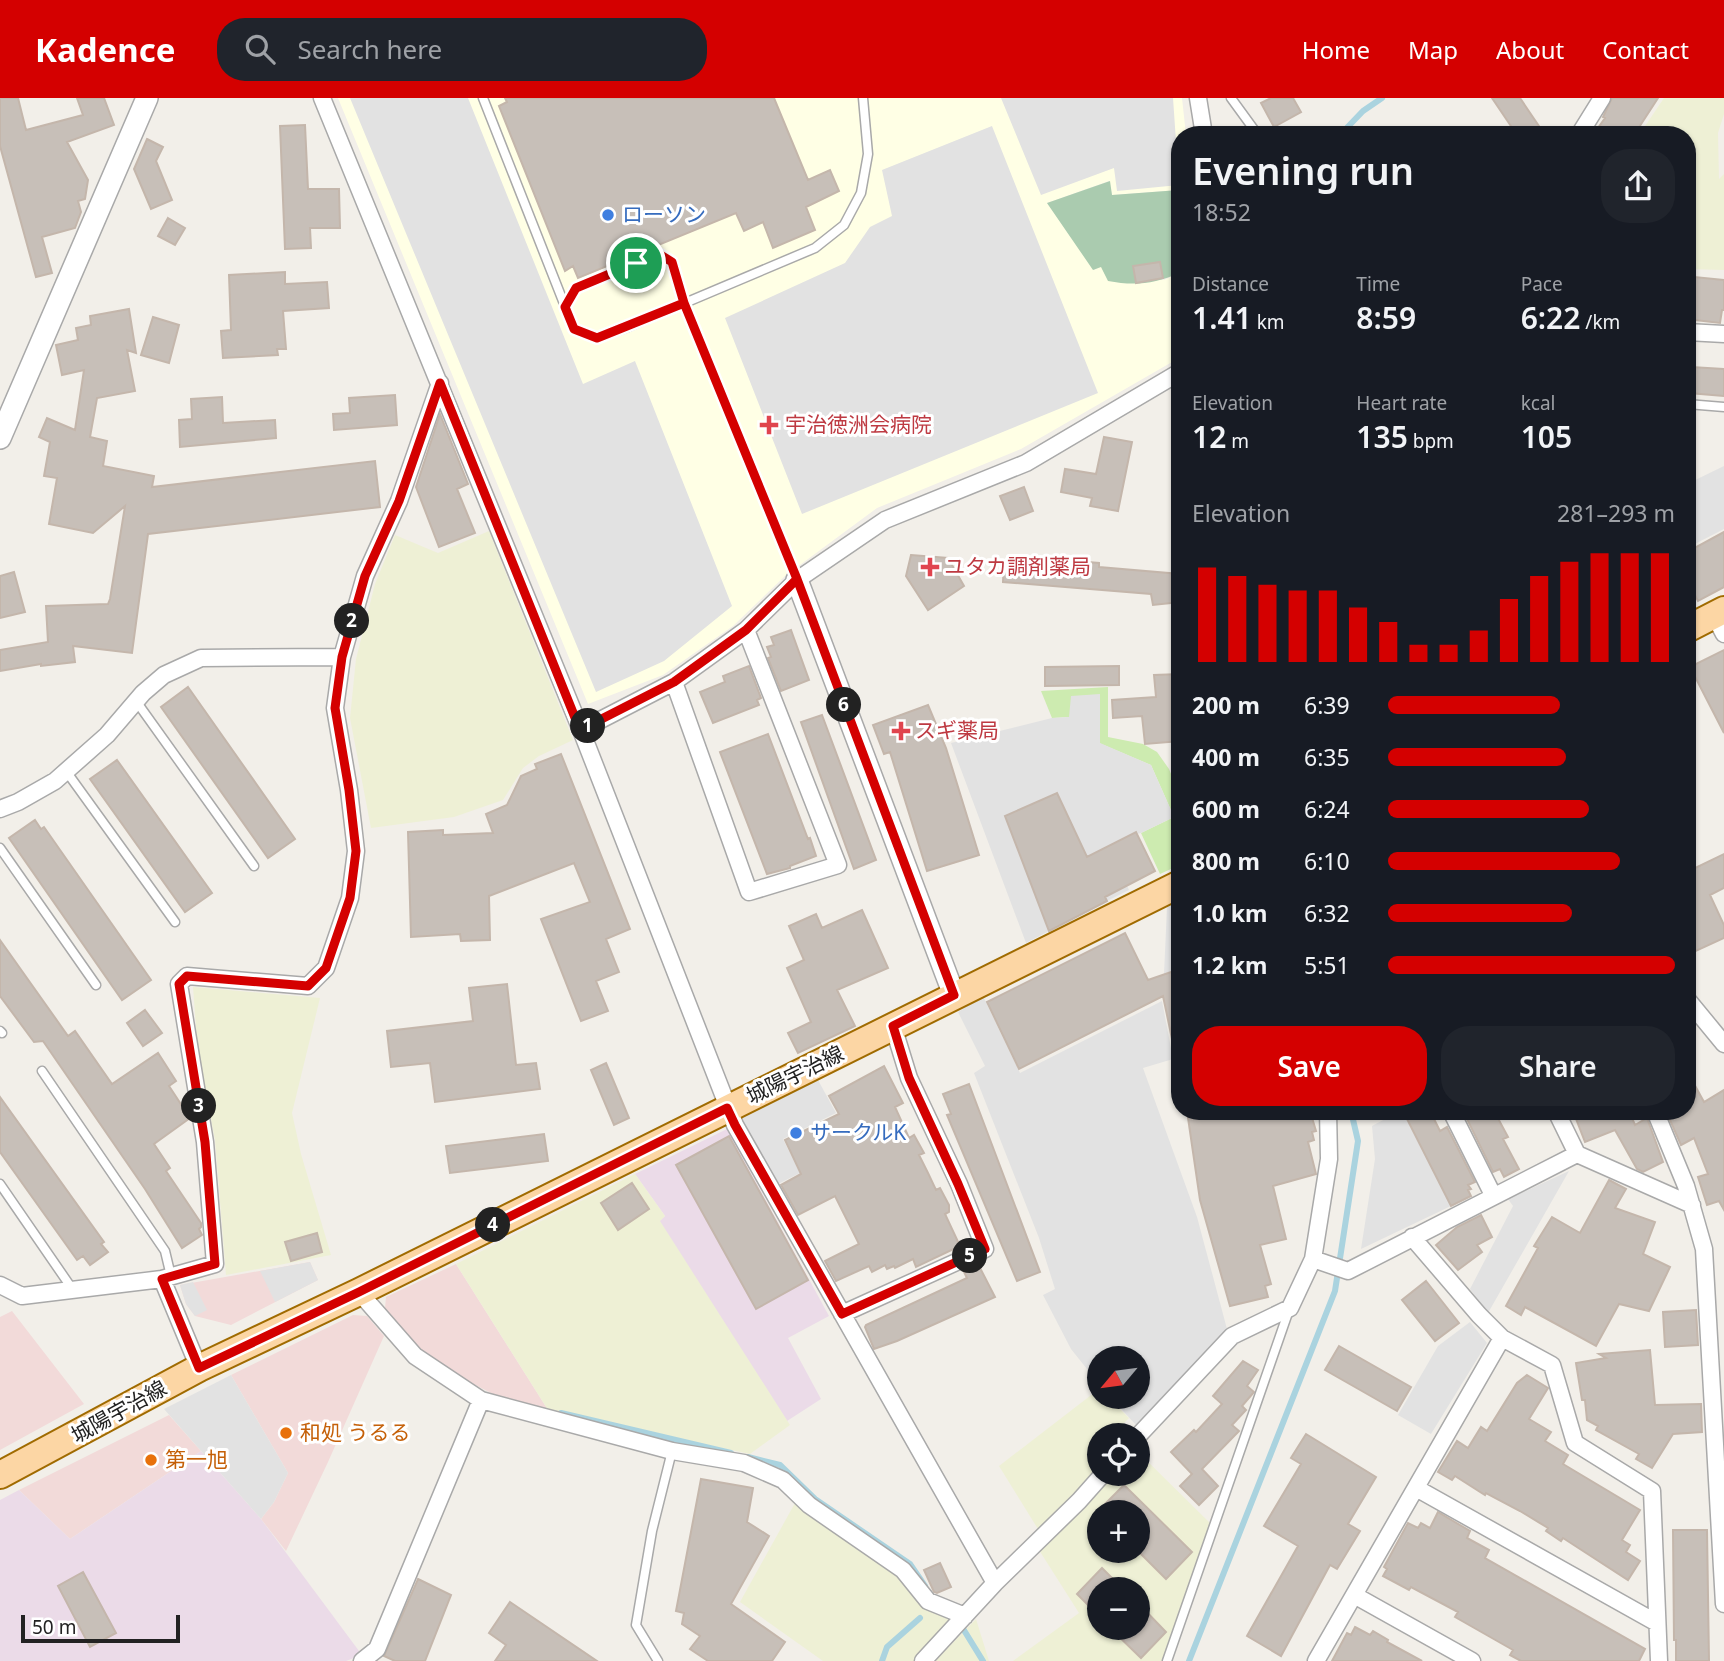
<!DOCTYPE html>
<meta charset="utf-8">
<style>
body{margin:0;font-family:"Noto Sans","Noto Sans JP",sans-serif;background:#20242c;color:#f1f3f6;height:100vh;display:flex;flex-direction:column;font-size:26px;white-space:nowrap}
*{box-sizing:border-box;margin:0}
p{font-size:23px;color:#9ea1a6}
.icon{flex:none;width:38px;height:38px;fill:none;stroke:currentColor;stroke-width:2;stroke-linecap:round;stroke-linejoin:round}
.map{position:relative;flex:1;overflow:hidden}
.details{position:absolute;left:1171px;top:28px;width:525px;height:994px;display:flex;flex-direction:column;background:#171b24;border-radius:28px;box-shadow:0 2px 5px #0004}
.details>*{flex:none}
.needle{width:46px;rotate:241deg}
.controls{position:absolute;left:1087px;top:1248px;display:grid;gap:14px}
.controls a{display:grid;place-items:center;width:63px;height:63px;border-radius:50%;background:#171b24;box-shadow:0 2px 5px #0004;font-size:35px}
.scale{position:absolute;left:21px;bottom:18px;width:159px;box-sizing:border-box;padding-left:7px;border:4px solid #222;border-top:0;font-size:19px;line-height:24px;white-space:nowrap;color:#222;-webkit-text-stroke:5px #fff;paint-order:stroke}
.pin{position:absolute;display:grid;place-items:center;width:60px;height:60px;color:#fff;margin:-30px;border:4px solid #fff;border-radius:50%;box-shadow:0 2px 7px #0007}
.km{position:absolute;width:35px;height:35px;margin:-18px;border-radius:50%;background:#222;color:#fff;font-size:19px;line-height:35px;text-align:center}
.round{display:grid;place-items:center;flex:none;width:74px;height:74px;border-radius:28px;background:#20242c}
.summary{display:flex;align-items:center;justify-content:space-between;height:119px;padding:0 21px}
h1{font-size:38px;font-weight:600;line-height:52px}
.metrics{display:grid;grid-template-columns:repeat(3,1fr);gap:10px;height:119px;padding:7px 21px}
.metrics div{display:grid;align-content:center}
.metrics b{font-size:30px;font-weight:600}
.metrics small{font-size:19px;font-weight:400}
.metrics p{font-size:19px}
.chart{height:196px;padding:14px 21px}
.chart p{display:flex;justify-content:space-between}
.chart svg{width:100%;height:126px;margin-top:7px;stroke:#d40000;stroke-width:6}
.button{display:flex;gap:14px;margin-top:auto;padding:14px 21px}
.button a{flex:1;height:80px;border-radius:28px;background:#d40000;color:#fff;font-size:28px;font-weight:600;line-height:80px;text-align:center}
.button a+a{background:#20242c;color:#f1f3f6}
ul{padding:0 21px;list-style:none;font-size:23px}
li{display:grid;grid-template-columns:112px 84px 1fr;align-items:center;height:52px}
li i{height:18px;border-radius:9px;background:#d40000}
header{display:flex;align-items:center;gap:42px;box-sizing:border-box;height:98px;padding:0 35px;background:#d40000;color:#fff}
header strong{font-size:33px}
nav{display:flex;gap:38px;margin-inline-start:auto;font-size:24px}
.search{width:490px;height:63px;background:#20242c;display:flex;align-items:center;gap:18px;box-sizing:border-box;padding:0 24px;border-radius:28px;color:#9ea1a6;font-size:26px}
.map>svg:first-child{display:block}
.commercial{fill:#f2dad9}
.industrial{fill:#ebdbe8}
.education{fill:#ffffe5}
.farmland{fill:#eef0d5;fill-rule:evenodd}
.grass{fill:#cdebb0}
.cemetery{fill:#aacbaf}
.parking{fill:#e2e2e2}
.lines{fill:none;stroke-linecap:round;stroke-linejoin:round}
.stream{stroke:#aad3df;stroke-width:6}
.building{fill:#c7bfb8;stroke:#c4b6ab;stroke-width:2}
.service-casing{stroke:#a9a9a9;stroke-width:11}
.minor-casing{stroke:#a9a9a9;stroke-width:19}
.tertiary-casing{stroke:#a9a9a9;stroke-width:24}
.primary-casing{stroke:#a06b00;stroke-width:30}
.service{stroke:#fff;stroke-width:8}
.minor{stroke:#fff;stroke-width:16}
.tertiary{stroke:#fff;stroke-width:21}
.primary{stroke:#fcd6a4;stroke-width:26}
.route-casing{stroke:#fff;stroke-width:14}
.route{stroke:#d40000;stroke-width:9}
.shop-dot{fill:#3f7fe0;stroke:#fff;stroke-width:2.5}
.health-dot{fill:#e0444e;stroke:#fff;stroke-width:2.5}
.food-dot{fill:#e8710a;stroke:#fff;stroke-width:2.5}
.labels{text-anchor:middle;stroke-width:6;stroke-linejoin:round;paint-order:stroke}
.shop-label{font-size:21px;fill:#366cbe;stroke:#fff;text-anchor:start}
.health-label{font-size:21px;fill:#be3a42;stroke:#fff;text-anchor:start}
.street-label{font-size:21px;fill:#222;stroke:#fff}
.food-label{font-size:21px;fill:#c56008;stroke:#fff;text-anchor:start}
</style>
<header>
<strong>Kadence</strong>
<div class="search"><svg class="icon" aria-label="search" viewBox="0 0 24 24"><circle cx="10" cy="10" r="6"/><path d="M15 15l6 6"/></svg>Search here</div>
<nav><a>Home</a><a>Map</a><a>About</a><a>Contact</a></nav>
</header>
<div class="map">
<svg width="1724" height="1563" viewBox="0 0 1724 1563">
<rect width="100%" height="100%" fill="#f2efe9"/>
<path class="commercial" d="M310,1164L318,1182L231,1227L195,1218L186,1206L180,1187Z
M456,1166L548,1312L493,1296L448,1273L425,1257L385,1210L386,1199Z
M12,1213L84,1306L0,1352V1219Z
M353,1217L367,1218L384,1238L328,1364L286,1453L261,1421L274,1404L288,1375L231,1277Z
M169,1317L201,1353L70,1441L19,1392Z"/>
<path class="industrial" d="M727,1031L829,1218L788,1240L821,1301L787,1323L659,1123L665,1118L635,1076Z
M201,1353L261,1421L362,1557L346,1563H0V1402L19,1392L70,1441Z"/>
<path class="education" d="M338,0H1182L1186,37H1180L1179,92L1112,97L1109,83L1047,105L1094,172L1101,168L1164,182L1179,175V260L1021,351L877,410L785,478L733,528L663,577L588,606Z"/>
<path class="farmland" d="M1664,0H1724V16L1718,35L1719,81L1724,76V172L1687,171V37H1639Z
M489,433L573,642L539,658L523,670L503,702L454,719L371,730L350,620L356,561L375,486L395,437L438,455Z
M193,889L320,900L292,1015L301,1056L331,1157L226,1177L215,1042L198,956Z
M635,1076L665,1118L660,1123L790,1327L750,1356L548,1312L456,1166Z
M1099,1291V1298L1108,1299L1129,1320L1116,1333L1120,1337H1099V1376H1138V1354L1211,1426L1163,1563H1013L1079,1515L1039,1452L1046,1444L999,1368ZM1099,1414H1138V1452H1099ZM1099,1491H1138V1530H1099Z
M795,1405L898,1473L951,1518L953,1524L915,1563H823L740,1504Z
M976,1521L989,1563H935Z"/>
<path class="grass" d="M1108,589V639L1143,646L1157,654L1169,671L1179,695V729L1175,728L1171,771L1160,776L1141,735L1174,719L1151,667L1099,645L1070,619L1052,620L1041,593Z"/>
<path class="cemetery" d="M1110,83L1112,97L1179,92V175C1155,186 1134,188 1108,183L1101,169L1093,172L1047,105Z"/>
<path class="parking" d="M350,0H468L583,286L635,263L732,508L664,563L596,594Z
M1001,0H1173L1179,87L1117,93L1114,70L1041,97Z
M992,28L1098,295L802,416L725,220L845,165L870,129L892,118L882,72Z
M1724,368V431L1687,450V386Z
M1100,596V645L1151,667L1174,719L1141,735L1137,736L1135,734L1108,748L1129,792L1107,803L1057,695L1005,718L1049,833L1026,845L951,645L1052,620L1069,619L1071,598Z
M1179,803V870L1164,876L1167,809Z
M983,898L1020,975L1162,903L1173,961L1143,970L1197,1119L1227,1231L1136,1327L1110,1299L1138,1298V1260H1099V1286L1071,1251L1043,1197L1055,1191L1039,1140L974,975L985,968L958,914Z
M818,982L836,1015L783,1041L800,1075L774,1088L739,1022Z
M1400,1013H1403L1453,1107L1361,1151L1375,1061L1372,1028Z
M1569,1073L1488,1215L1470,1191L1513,1108L1508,1101Z
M310,1164L318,1182L275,1204L260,1173Z
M193,1184L207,1212L195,1218L186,1206L180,1187Z
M1470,1224L1487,1245L1431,1336L1398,1317L1438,1248Z
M231,1277L288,1375L274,1404L261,1421L164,1311Z"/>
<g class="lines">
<path class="stream" d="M1340,37L1363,13L1382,0
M561,1315L731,1355
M748,1359L780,1367L815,1401L910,1466L925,1488
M962,1529L983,1563
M882,1563L887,1549L920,1520
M1189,1563L1335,1193L1358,1043L1351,1013"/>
</g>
<path class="building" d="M0,0H18L26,32L83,17L77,0H104L114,27L67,44L88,82L85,101L78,103L81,114L75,130L42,139L52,175L36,179L0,48Z
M505,0H774L808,82L830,72L839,93L806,109L815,132L773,150L763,124L744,133L736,115L578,180L573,168L565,173L499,8L507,4Z
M1271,0H1293L1301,14L1274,29L1261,5Z
M1492,0H1520L1545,37H1517Z
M1612,0H1658L1634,37H1593L1605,20L1603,19Z
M305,27L308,91H339L340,130H310L311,150L285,151L280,28Z
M147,41L163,49L156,63L172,102L151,111L134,71Z
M168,120L185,130L175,147L158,138Z
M1160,164L1163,180L1136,185L1133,168Z
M285,174V186L327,184L329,210L283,213L286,251H277L278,257L223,260L221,233L231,232L229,177Z
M1694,179L1724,182V212H1722L1720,225L1687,221V180Z
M129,211L136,255L127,252L135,293L97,300L90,339L107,343L103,368L154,378L152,389L375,363L380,409L148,436L132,555L73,548L75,564L41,568V566L0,573V552L48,544L46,508L108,506L110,501L125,408L93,435L49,426L57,380L44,378L50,344L39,339L47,320L75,332L84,272L62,277L56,247L78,242L76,230L91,227L90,218Z
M153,219L179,227L169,265L141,257Z
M1691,269L1724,271V298L1689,295Z
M395,297L397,327L334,332L333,316L350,315L349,300Z
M222,299L223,325L275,322L276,340L180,349L179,322L192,321L191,301Z
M440,316L468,386L457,391L475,435L439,449L416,389Z
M1104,339L1132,344L1118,413L1090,408L1092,400L1061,394L1065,371L1096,376Z
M1024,389L1033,413L1010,422L1000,398Z
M1724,434V489L1698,503L1687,482V454Z
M911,457L948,460L964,488L928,512L906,478Z
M1075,463L1099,465V469L1180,476V504L1153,507L1151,496L1003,484L1004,464L1074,468Z
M14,474L25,514L0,520V478Z
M791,532L809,582L781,593L768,560L771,559L767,549L774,547L771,539Z
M1724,552V635L1690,569Z
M749,568L761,600L757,602L759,607L713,625L700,594L725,584L723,578Z
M1119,568V587L1045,588V569Z
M1180,576V643L1145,646L1142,618L1113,620L1112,602L1156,599L1154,577Z
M188,589L295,741L268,760L161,609Z
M928,607L946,650L979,757L927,773L890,654L884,656L873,627Z
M822,617L876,762L854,771L801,624Z
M768,636L808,741L810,740L816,758L790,768V770L767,776L720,654Z
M561,656L630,831L606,841L619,874L596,883L608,913L581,923L541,821L590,804L574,765L489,798L490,842L461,843L460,836L411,839L408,734L443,732V737L493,735L486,716L507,707L521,678L537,671L535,666Z
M117,662L212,795L185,814L90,681Z
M1057,695L1087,759L1136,734L1155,773L1105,799L1107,803L1049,833L1005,718Z
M35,722L41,731L44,729L151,882L122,902L9,740Z
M1724,756V790L1710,797L1724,827V840L1687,857V774Z
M862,812L888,870L837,892L855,928L798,955L788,935L811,924L787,870L804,862L789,828L816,816L822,830Z
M1125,835L1148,882L1180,871V940L1172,941L1163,898L1019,971L987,904Z
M0,842L68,938L75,933L112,986L158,955L176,983L169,988L190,1020L154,1046L170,1070L166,1073L201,1125V1129L199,1131L202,1137L182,1150L145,1091L43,943L34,944L0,898Z
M507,886L516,967L536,965L540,991L435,1004L430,965L391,969L387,933L473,923L469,890Z
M145,912L162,935L143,948L127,925Z
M606,965L629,1020L614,1027L591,972Z
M884,968L903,1005L895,1009L909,1040L914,1037L924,1055L919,1057L928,1075L936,1092L940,1090L949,1107V1114L945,1116L960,1148L916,1169L913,1161L895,1170L894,1168L887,1171L885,1167L872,1174L869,1168L836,1183L825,1163L859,1146L835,1098L798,1117L781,1087L801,1076L785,1042L839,1016L829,998Z
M1687,973L1704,1004L1724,992V1112L1719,1103L1707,1107L1698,1079L1708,1076L1694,1040L1681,1047L1666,1013H1687Z
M969,986L1040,1174L1017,1183L947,1017L951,1016L943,996Z
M0,999L104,1144L101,1146L108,1154L90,1167L83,1158L77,1162L0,1054Z
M1187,1013H1310L1316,1033L1312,1034L1314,1042L1308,1044L1316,1076L1273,1088L1286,1141L1260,1147L1271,1186L1265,1188L1268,1199L1230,1208L1200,1102Z
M1403,1013H1430L1440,1033L1447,1029L1475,1084L1468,1087L1471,1091L1468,1092L1471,1098L1451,1108Z
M1477,1013H1494L1508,1039L1503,1041L1519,1071L1504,1079L1500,1071L1493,1074L1466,1019Z
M1573,1013H1629L1635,1027L1647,1020L1663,1064L1643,1074L1637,1071L1615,1032L1585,1044Z
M544,1036L548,1063L450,1075L446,1048Z
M729,1038L808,1182L756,1211L676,1067Z
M1609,1082L1626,1091L1615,1110L1655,1124L1643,1156L1670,1169L1649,1213L1619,1206L1596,1248L1525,1209L1521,1217L1506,1208L1538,1150L1534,1148L1552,1119L1580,1135Z
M632,1085L649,1111L618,1132L601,1105Z
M1481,1117L1492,1139L1477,1147L1482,1154L1458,1172L1436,1147L1457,1129Z
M317,1135L322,1154L291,1163L285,1144Z
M978,1166L995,1199L897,1243L874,1251L865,1229L866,1227L967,1180L963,1172Z
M1426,1183L1459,1225L1435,1243L1402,1202Z
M1696,1212L1698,1247L1665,1249L1663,1214Z
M1339,1248L1411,1289L1397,1313L1325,1272Z
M1650,1252L1655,1307L1701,1306L1702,1334L1673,1336L1652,1370L1636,1361L1639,1356L1596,1332L1598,1328L1587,1322L1585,1302H1582L1576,1265L1606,1260L1599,1256Z
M1243,1263L1258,1272L1247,1288L1254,1294L1242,1308L1246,1312L1232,1327L1239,1333L1202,1371L1218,1388L1199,1407L1180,1388L1192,1376L1171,1354L1194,1332L1196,1334L1222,1306L1213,1298Z
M1527,1277L1548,1290L1529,1321L1551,1334L1545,1343L1568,1357L1563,1366L1640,1412L1622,1442L1630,1447L1626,1454L1640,1463L1628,1482L1563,1440L1561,1443L1546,1433L1548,1430L1520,1413L1486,1395L1485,1397L1455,1378L1452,1382L1438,1374L1457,1343L1468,1350L1481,1329L1487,1333L1517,1285Z
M1306,1336L1376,1379L1348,1426L1360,1433L1337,1471L1330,1467L1281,1558L1247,1538L1298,1448L1264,1428L1301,1366L1291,1360Z
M701,1381L753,1390L747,1424L769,1438L731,1506L785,1544L772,1563H708L690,1551L700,1538L682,1526L684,1515L676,1513Z
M1124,1387L1192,1454L1166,1481L1138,1453V1414H1097Z
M1438,1414L1470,1433L1467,1440L1489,1452L1485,1460L1645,1551L1639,1563H1521L1510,1557L1513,1552L1455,1519L1458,1514L1411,1489L1409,1492L1383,1478L1387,1471L1384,1469L1408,1425L1418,1430L1421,1425L1430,1430Z
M1673,1432H1707L1709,1563H1676V1542H1674Z
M940,1465L951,1489L937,1495L934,1494L924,1472Z
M1102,1470L1123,1491H1099V1518L1077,1496Z
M83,1474L116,1535L90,1549L58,1488Z
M418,1481L451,1497L425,1563H395L384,1558Z
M510,1504L597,1563H495L506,1547L489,1535Z
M1138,1505L1166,1534L1141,1560L1110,1530H1138Z
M1355,1529L1370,1537L1373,1533L1388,1542L1387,1544L1422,1563H1332L1347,1535L1351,1537Z"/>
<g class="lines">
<g class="service-casing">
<path id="service" d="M483,0L574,231L597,240L628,229L815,150L844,127L861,95L868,56L863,0
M1231,0L1258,37
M565,209L576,190L659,156L672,164L685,205L797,482
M1687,306L1724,309
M136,603L254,768
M66,673L175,824
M0,750L96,887
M0,933L2,935
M42,973L165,1153L171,1178
M0,1086L73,1192
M658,1563L636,1527L652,1433L672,1353
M1167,1563L1289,1212"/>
</g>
<g class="minor-casing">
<path id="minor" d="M322,0L581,632L735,1027L995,1485
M1198,0L1204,37
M1579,37L1602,0
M1687,234L1724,236
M1714,517L1724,536
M342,559L365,478L399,403L440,285
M674,584L749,794L838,767L746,532
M581,632L674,584L746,532L797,482L885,422L1026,365L1180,274
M0,711L18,704L55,683L107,637L143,595L164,577L201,560L342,559L335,610L349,692L356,753L350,800L326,870L308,888L187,878L179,886L205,1044L215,1166L162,1181L22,1198L0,1187
M1687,901L1724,946
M1451,1013L1493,1097
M1556,1013L1577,1056
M1655,1013L1686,1088L1704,1151L1724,1506
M1412,1139L1479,1217L1502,1240L1552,1267L1575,1345L1652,1393L1659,1563
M1313,1161L1329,1061L1328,1013
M162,1181L199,1270
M359,1194L415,1258L481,1302L672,1353L744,1365L783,1382L809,1407L903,1472L928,1503L965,1518
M842,1216L985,1151L959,1086L909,980L893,928
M1138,1338L1232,1238L1290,1210L1313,1161L1348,1173L1577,1056L1692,1107
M1416,1390L1657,1525
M1354,1497L1472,1563
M362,1563L377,1551L481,1302
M923,1563L995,1485L1079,1403L1103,1376
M1316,1563L1502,1240"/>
</g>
<g class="tertiary-casing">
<path id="tertiary" d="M0,340L147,0
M797,482L954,897"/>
</g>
<g class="primary-casing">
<path id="primary" d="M1687,531L1724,512
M0,1377L199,1270L359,1194L1180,786"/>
</g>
<use href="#service" class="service"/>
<use href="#minor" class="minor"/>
<use href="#tertiary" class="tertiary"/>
<use href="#primary" class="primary"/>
</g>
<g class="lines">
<g class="route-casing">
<path id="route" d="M636,165L659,156L672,164L684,205L797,481L746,532L674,584L580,632L440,285L399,403L365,478L342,559L335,610L349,692L356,753L350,800L326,870L308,888L187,878L179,886L205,1044L215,1166L162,1181L199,1270L359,1194L727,1010L735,1027L842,1216L985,1151L958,1086L909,980L893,928L954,897L797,481L684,205L597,240L574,231L565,209L576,190L636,165"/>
</g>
<use href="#route" class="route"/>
</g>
<g class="shop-dot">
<circle cx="608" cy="117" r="7"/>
<circle cx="796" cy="1035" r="7"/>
</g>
<g class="health-dot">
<path d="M765.5 316.5h7v7h7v7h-7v7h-7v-7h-7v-7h7z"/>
<path d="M926.5 458.5h7v7h7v7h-7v7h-7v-7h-7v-7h7z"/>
<path d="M897.5 622.5h7v7h7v7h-7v7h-7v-7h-7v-7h7z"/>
</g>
<g class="food-dot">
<circle cx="286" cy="1335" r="7"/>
<circle cx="151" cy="1362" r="7"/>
</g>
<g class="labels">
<g class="shop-label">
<text x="622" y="124">ローソン</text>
<text x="810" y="1042">サークルK</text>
</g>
<g class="health-label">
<text x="785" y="334">宇治徳洲会病院</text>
<text x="944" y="476">ユタカ調剤薬局</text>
<text x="915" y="640">スギ薬局</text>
</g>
<g class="street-label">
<text transform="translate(795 977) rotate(-26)" y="7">城陽宇治線</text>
<text transform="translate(119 1314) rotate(-29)" y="7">城陽宇治線</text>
</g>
<g class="food-label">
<text x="300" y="1342">和処 うるる</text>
<text x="165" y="1369">第一旭</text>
</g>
</g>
</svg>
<div class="controls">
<a><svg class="needle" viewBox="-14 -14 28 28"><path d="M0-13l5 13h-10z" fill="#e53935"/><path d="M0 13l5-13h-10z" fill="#9ea1a6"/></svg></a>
<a><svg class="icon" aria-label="locate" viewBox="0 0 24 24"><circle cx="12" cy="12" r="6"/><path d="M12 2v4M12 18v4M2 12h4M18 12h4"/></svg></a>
<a>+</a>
<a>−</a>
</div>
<div class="scale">50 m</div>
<div class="pin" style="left:636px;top:165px;background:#1e9e55"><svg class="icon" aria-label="arrive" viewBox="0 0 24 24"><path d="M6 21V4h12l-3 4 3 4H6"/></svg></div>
<b class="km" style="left:588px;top:628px">1</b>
<b class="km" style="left:352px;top:523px">2</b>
<b class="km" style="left:199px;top:1008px">3</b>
<b class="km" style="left:493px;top:1127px">4</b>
<b class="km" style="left:970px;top:1158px">5</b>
<b class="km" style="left:844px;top:607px">6</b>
<section class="details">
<div class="summary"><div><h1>Evening run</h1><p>18:52</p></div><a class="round"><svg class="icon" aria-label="share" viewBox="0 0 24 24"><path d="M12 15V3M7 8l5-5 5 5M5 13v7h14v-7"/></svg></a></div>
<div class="metrics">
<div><p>Distance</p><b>1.41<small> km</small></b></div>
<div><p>Time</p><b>8:59</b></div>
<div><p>Pace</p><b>6:22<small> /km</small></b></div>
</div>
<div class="metrics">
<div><p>Elevation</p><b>12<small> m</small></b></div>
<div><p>Heart rate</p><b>135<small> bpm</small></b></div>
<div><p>kcal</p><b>105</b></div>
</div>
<div class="chart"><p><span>Elevation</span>281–293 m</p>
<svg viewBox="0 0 160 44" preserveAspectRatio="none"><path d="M5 44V11M15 44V14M25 44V17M35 44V19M45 44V19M55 44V25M65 44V30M75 44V38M85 44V38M95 44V33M105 44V22M115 44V14M125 44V9M135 44V6M145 44V6M155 44V6"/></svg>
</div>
<ul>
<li><b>200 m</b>6:39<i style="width:60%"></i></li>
<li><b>400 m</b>6:35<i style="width:62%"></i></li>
<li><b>600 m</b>6:24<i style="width:70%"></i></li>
<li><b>800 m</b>6:10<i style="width:81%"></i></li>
<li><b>1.0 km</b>6:32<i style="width:64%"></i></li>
<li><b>1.2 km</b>5:51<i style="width:100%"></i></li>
</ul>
<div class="button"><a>Save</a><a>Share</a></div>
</section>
</div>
